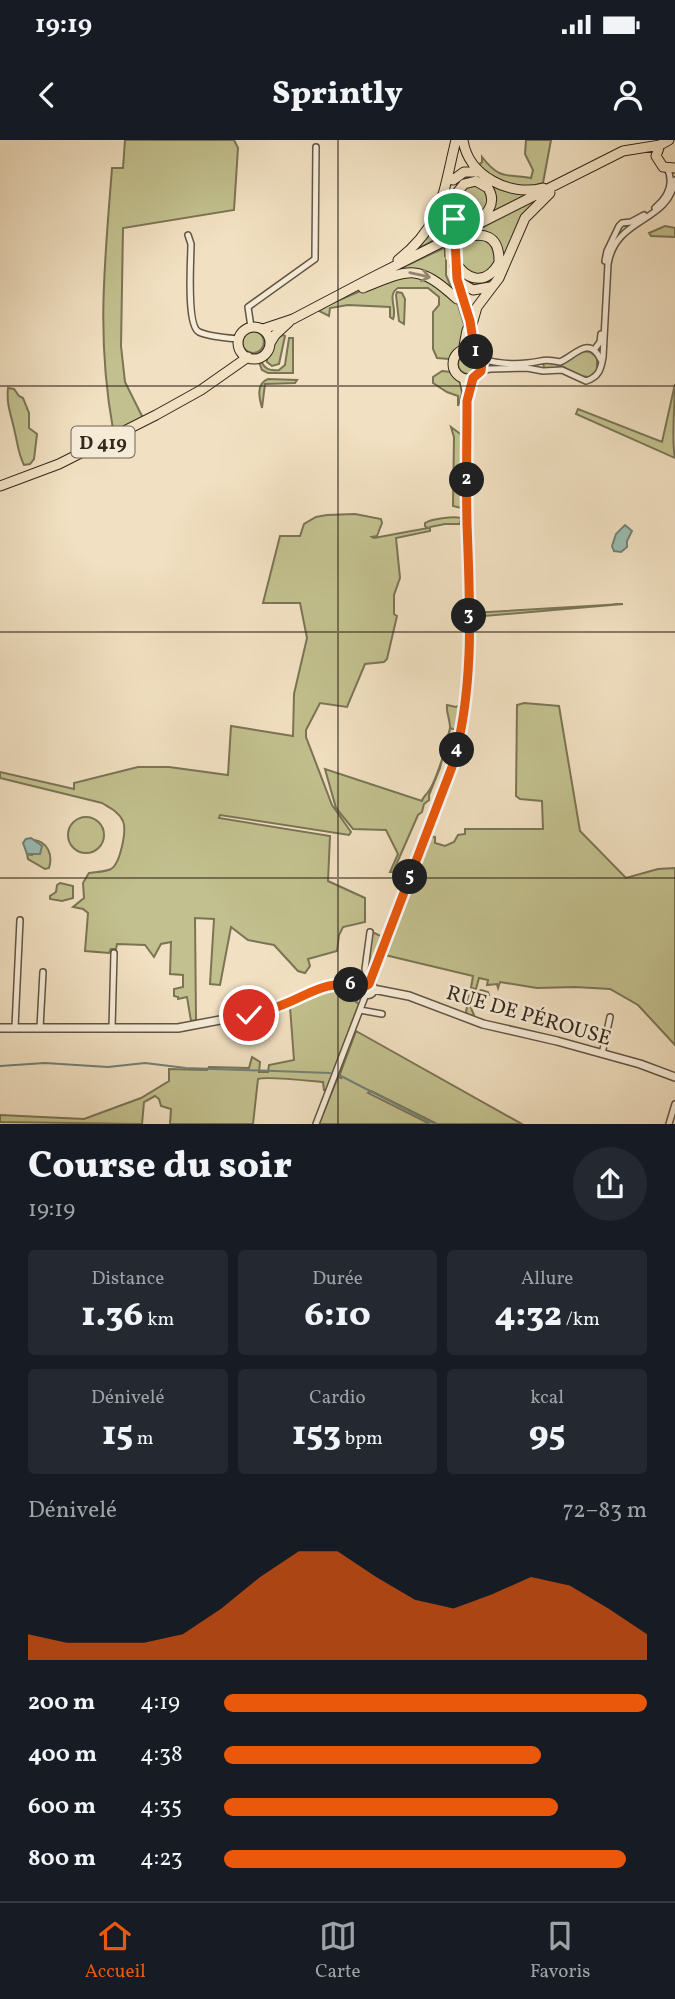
<!DOCTYPE html>
<html lang="fr">
<meta charset="utf-8">
<style>
body{margin:0;font-family:Vollkorn,serif;background:#242831;color:#f1f3f6;height:100vh;display:flex;flex-direction:column;font-size:26px;white-space:nowrap}
*{box-sizing:border-box;margin:0}
p{font-size:23px;color:#9ea1a6}
.icon{flex:none;width:38px;height:38px;fill:none;stroke:currentColor;stroke-width:2;stroke-linecap:round;stroke-linejoin:round}
.map{position:relative;height:984px;overflow:hidden}
.drawer{display:flex;flex-direction:column;background:#171b24;flex:1}
.drawer>*{flex:none}
.pin{position:absolute;display:grid;place-items:center;width:60px;height:60px;color:#fff;margin:-30px;border:4px solid #fff;border-radius:50%;box-shadow:0 2px 7px #0007}
.km{position:absolute;width:35px;height:35px;margin:-18px;border-radius:50%;background:#222;color:#fff;font-size:19px;line-height:35px;text-align:center}
.round{display:grid;place-items:center;flex:none;width:74px;height:74px;border-radius:37px;background:#242831}
.overview{display:flex;align-items:center;justify-content:space-between;height:119px;padding:0 28px}
h1{font-size:38px;font-weight:800;line-height:52px}
.stats{display:grid;grid-template-columns:repeat(3,1fr);gap:10px;height:119px;padding:7px 28px}
.stats div{display:grid;align-content:center;border-radius:7px;background:#242831;text-align:center}
.stats b{font-size:35px;font-weight:800}
.stats small{font-size:19px;font-weight:400}
.stats p{font-size:19px}
.chart{height:196px;padding:14px 28px}
.chart p{display:flex;justify-content:space-between}
.chart svg{width:100%;height:126px;margin-top:7px;fill:#ea580c;opacity:.7}
ul{padding:0 28px;list-style:none;font-size:23px}
li{display:grid;grid-template-columns:112px 84px 1fr;align-items:center;height:52px}
li i{height:18px;border-radius:9px;background:#ea580c}
.status{display:flex;justify-content:space-between;align-items:center;height:49px;padding:0 35px;background:#171b24;direction:ltr}
.status svg{height:19px;fill:currentColor}
header{display:flex;justify-content:space-between;align-items:center;height:91px;padding:0 28px;background:#171b24;font-size:32px;font-weight:800}
.tab-bar{display:flex;justify-content:space-around;align-items:center;height:98px;border-top:2px solid #363941;background:#171b24;font-size:19px;color:#9ea1a6}
.tab-bar a{display:grid;justify-items:center;gap:4px}
.tab-bar .selected{color:#ea580c}
.map>svg:first-child{display:block}
.green{fill:#c2c08e;stroke:#7a7455;stroke-width:2}
.water{fill:#9bbdb4;stroke:#718177;stroke-width:2}
.lines{fill:none;stroke-linecap:round;stroke-linejoin:round}
.stream{stroke:#718177;stroke-width:2}
.minor-casing{stroke:#625645;stroke-width:8}
.tertiary-casing{stroke:#625645;stroke-width:10}
.primary-casing{stroke:#33281c;stroke-width:11}
.minor{stroke:#f6ebd7;stroke-width:5}
.tertiary{stroke:#f6ebd7;stroke-width:7}
.primary{stroke:#f1e0c1;stroke-width:9}
.primary-bridge-casing{stroke:#33281c;stroke-width:11;stroke-linecap:butt}
.primary-bridge{stroke:#f1e0c1;stroke-width:9}
.oneway{stroke:#92846e}
.route-casing{stroke:#fff;stroke-width:14}
.route{stroke:#ea580c;stroke-width:9}
.grid{fill:none;stroke:#33281c;stroke-width:2;stroke-opacity:0.55}
.labels{text-anchor:middle;stroke-width:5;stroke-linejoin:round;paint-order:stroke}
.shield{fill:#f6ebd7;stroke:#6e6254;stroke-width:2}
.shield-label{font-size:19px;font-weight:bold;fill:#33281c}
.street-label{font-size:21px;fill:#33281c;stroke:#f6ebd7}
</style>
<div class="status"><b>19:19</b><svg viewBox="0 0 49 12"><path d="M0 12V9h3v3zM5 12V6h3v6zM10 12V3h3v9zM15 12V0h3v12zM26 1h20v11H26zM47 4h2v5h-2z"/></svg></div>
<header><svg class="icon" aria-label="back" viewBox="0 0 24 24"><path d="M15 5l-7 7 7 7"/></svg>Sprintly<svg class="icon" aria-label="person" viewBox="0 0 24 24"><circle cx="12" cy="8" r="4"/><path d="M4 21q1-7 8-7t8 7"/></svg></header>
<div class="map">
<svg width="675" height="984" viewBox="0 0 675 984">
<rect width="100%" height="100%" fill="#f1e0c1"/>
<filter id="stains"><feTurbulence type="fractalNoise" baseFrequency=".00286" numOctaves="4"/><feColorMatrix values="0 0 0 0 .2 0 0 0 0 .09 0 0 0 0 .02 0 0 0 .5 -.17"/></filter>
<radialGradient id="worn" r=".72"><stop offset=".6" stop-color="#630" stop-opacity="0"/><stop offset="1" stop-color="#630" stop-opacity=".3"/></radialGradient>
<path class="green" d="M125,0H234L238,8L234,70L123,88L121,206L125,242L143,278L117,290L113,289C96,195 105,121 112,28H123Z
M526,0H551L543,43C518,53 498,42 478,26L482,22V17C500,40 506,34 531,38L533,30L525,14Z
M475,34L529,54L488,75V44L458,45V38Z
M474,44L487,52L488,65L478,77L456,88C456,75 455,62 461,49Z
M446,51V94L412,112Z
M536,60C526,81 506,129 490,144C482,150 472,146 463,144L460,133L488,137L501,112L477,90Z
M665,86L675,88V97L651,96L649,93Z
M479,97C491,103 494,107 495,121C479,149 456,128 457,103Z
M446,107V135L453,152L427,133L380,138Z
M425,136L457,162L463,181L465,188L460,208L449,219L437,218L433,209V172L439,165V157L428,148H398C386,155 398,169 393,179L390,177V167L348,165L330,168L329,176L319,171L330,164L393,137Z
M397,152L402,153L405,159L404,184L399,181L396,155Z
M242 202a11 11 0 1 1 22 0a11 11 0 1 1-22 0Z
M283,195L285,196L279,224L272,226L267,222V216L276,198Z
M289,198H293V233H268L262,230L259,222L261,221C265,229 269,231 279,230L285,225Z
M581,211L590,212L597,217V231L589,237L579,236L562,226L548,230L544,228L543,222L561,225Z
M458 224a10 10 0 1 1 20 0a10 10 0 1 1-20 0Z
M442,231L451,232L461,243L462,253L458,266V256L447,252L433,243V237Z
M268,239L297,240L295,243L265,244L262,268C259,257 256,244 268,239Z
M675,244C675,266 671,300 675,318L576,274L578,269L662,302Z
M8,248L14,249L19,256L23,258L29,273V288L37,294L34,319L30,324L24,325C18,313 18,305 15,293C12,277 6,265 8,248Z
M451,287L463,296L461,368L453,366L454,297Z
M355,374L381,379L382,383L377,396L372,397L374,398L428,388L425,386V383C431,379 453,376 461,378L460,384H445L430,387V391L396,398L400,438L394,455V474L397,476L387,519L384,522L365,524L347,567L320,563L306,590V597L332,665L351,692L349,695L220,675L219,678L330,696L328,741L365,758V782L343,787L339,795L337,811L308,819L310,826L305,833L298,831L274,805L248,800L231,787L220,845L210,844L214,779L195,778L196,880L191,881L187,857L178,859V857L174,856V849L183,847V835L170,834L171,802L161,804L154,817L145,805L117,804L116,809H111L109,813L85,811L88,773L83,769L73,767L84,758L83,743L89,733C95,732 105,732 111,729C120,724 127,691 123,681C119,672 110,668 102,663L0,638V632L74,649V643L138,627H169L228,635L231,586L293,596L294,554L307,498L300,463H263L280,396H300L304,384L316,377L327,375Z
M623,464L473,477L472,473Z
M524,563L559,566L580,691L626,738L658,729L675,728V905L638,865L610,849L575,847L537,848L500,842L498,848L497,844L487,845L488,840L479,838L476,849L471,848L473,836L385,815L430,696L435,697V703L445,706L454,702L458,695L465,694V689H543L542,661L520,659L516,656L517,565Z
M461,564L457,590L450,588L440,628L429,655V660L424,664L422,672L418,675L393,732H390L398,714L386,690L353,689L336,668L325,629L422,661C423,657 426,655 428,652C435,644 450,598 450,587C450,579 446,573 447,565L456,567Z
M68 695a18 18 0 1 1 36 0a18 18 0 1 1-36 0Z
M34,700C48,702 53,715 49,728L45,729L28,719L27,714L32,715L36,702Z
M60,743L73,746V758L62,761L50,759V756L56,752L57,745Z
M372,792L383,797L368,831Z
M333,849L353,850L359,854V858L356,862L359,864L326,951L324,950L323,942C311,941 266,936 258,939L253,984H170L171,969L161,966L159,959L155,956L144,962L142,984L0,982V975L84,979L141,958L169,941V929L207,930L209,927L249,928L252,917L260,922L259,932H268L269,925L294,920L290,867L320,852Z
M481,850L488,852L489,855L481,862L477,858H473L471,868L474,875L469,876L466,872L469,856Z
M356,891L522,984H437L371,951L368,953L430,984H319L338,937L341,938L340,934Z"/>
<path class="water" d="M625,385L632,391L627,401V407L621,412L614,411L612,406L616,394Z
M31,698L42,706L40,714H27L23,703L26,699Z"/>
<g class="lines">
<path class="stream" d="M0,926L45,923L108,927L145,923L186,928L330,933
M339,935L434,984"/>
<g class="minor-casing">
<path id="minor" d="M655,68C668,57 675,44 667,28
M188,95L191,104C191,120 186,186 199,192C210,197 227,198 239,199
M605,121L607,111L619,86L622,83L631,82L644,75
M251,187L248,167L315,119L316,7
M594,210L600,202L601,194
M481,219C496,223 511,225 527,223C543,222 541,218 560,222C576,215 589,195 601,220
M481,231L490,229L527,228L543,231L562,230L586,241C599,237 601,229 603,217L608,124C616,76 668,84 675,40
M468,256L473,238
M370,792L365,829L366,833L372,836
M369,844L452,627L465,577L470,467L467,259L462,238
M360,870L382,874
M15,887L20,780
M40,888L43,832
M112,888L114,813
M602,914L610,877
M316,984L366,854
M669,984L675,964"/>
</g>
<g class="tertiary-casing">
<path id="tertiary" d="M362.5 849a5.5 5.5 0 1 1 11 0a5.5 5.5 0 1 1-11 0Z
M373,849L409,856L483,884L557,901L640,924L675,937
M0,888H178L267,871L330,844H349L362,848"/>
</g>
<g class="primary-casing">
<path id="primary" d="M463,0C468,36 510,57 543,48
M669,0L660,5L656,16L663,27L675,28
M453,40L464,32H478
M454,79L452,59L464,44L476,41L488,48C496,61 490,71 479,80
M398,120C443,85 443,52 456,0
M455,121C466,141 486,146 499,123C500,94 483,91 459,99
M455,126L476,212
M458,141L473,150L490,147
M363,148C409,129 418,123 457,159
M238 203a16 16 0 1 1 32 0a16 16 0 1 1-32 0Z
M471,188L477,167L499,138L525,78L550,53
M263,189L293,179L371,138L623,11L660,5
M270,203L275,195L289,182
M453 224a15 15 0 1 1 30 0a15 15 0 1 1-30 0Z
M463,211L467,190
M0,346L59,324L156,275L201,250L248,217"/>
</g>
<use href="#minor" class="minor"/>
<use href="#tertiary" class="tertiary"/>
<use href="#primary" class="primary"/>
<g class="primary-bridge-casing">
<path id="primary-bridge" d="M449,81L450,117"/>
</g>
<use href="#primary-bridge" class="primary-bridge"/>
</g>
<defs><path id="oneway-shaft" d="M-6 0H5M1.5-3L5.5 0L1.5 3" fill="none" stroke-width="1.6" stroke-linecap="round" stroke-linejoin="round" transform="scale(1.75)"/></defs>
<use class="oneway" href="#oneway-shaft" transform="translate(420 135) rotate(13)"/>
<g class="lines">
<g class="route-casing">
<path id="route" d="M249,875C260,873 271,870 282,865C313,853 327,838 362,848L369,844L452,627C475,550 470,465 467,384C466,343 467,302 467,261L473,238L481,231L482,222L474,207L470,181L457,139L454,79"/>
</g>
<use href="#route" class="route"/>
</g>
<path class="grid" d="M338,0V984M0,246H675M0,492H675M0,738H675"/>
<g class="labels">
<rect class="shield" x="71.5" y="286.5" width="63" height="31" rx="5"/>
<g class="shield-label">
<text x="103" y="309">D 419</text>
</g>
<g class="street-label">
<text transform="translate(529 875) rotate(16)" y="7">RUE DE PÉROUSE</text>
</g>
</g>
<rect width="100%" height="100%" filter="url(#stains)"/>
<rect width="100%" height="100%" fill="url(#worn)"/>
</svg>
<div class="pin" style="left:454px;top:79px;background:#1e9e55"><svg class="icon" aria-label="arrive" viewBox="0 0 24 24"><path d="M6 21V4h12l-3 4 3 4H6"/></svg></div>
<div class="pin" style="left:249px;top:875px;background:#d93025"><svg class="icon" aria-label="check" viewBox="0 0 24 24"><path d="M5 12l5 5 9-10"/></svg></div>
<b class="km" style="left:476px;top:212px">1</b>
<b class="km" style="left:467px;top:340px">2</b>
<b class="km" style="left:469px;top:476px">3</b>
<b class="km" style="left:457px;top:610px">4</b>
<b class="km" style="left:410px;top:737px">5</b>
<b class="km" style="left:351px;top:845px">6</b>
</div>
<section class="drawer">
<div class="overview"><div><h1>Course du soir</h1><p>19:19</p></div><a class="round"><svg class="icon" aria-label="share" viewBox="0 0 24 24"><path d="M12 15V3M7 8l5-5 5 5M5 13v7h14v-7"/></svg></a></div>
<div class="stats">
<div><p>Distance</p><b>1.36<small> km</small></b></div>
<div><p>Durée</p><b>6:10</b></div>
<div><p>Allure</p><b>4:32<small> /km</small></b></div>
</div>
<div class="stats">
<div><p>Dénivelé</p><b>15<small> m</small></b></div>
<div><p>Cardio</p><b>153<small> bpm</small></b></div>
<div><p>kcal</p><b>95</b></div>
</div>
<div class="chart"><p><span>Dénivelé</span>72–83 m</p>
<svg viewBox="0 0 160 44" preserveAspectRatio="none"><path d="M0 44V35L10 38L20 38L30 38L40 35L50 26L60 15L70 6L80 6L90 15L100 23L110 26L120 21L130 15L140 18L150 26L160 35V44z"/></svg>
</div>
<ul>
<li><b>200 m</b>4:19<i style="width:100%"></i></li>
<li><b>400 m</b>4:38<i style="width:75%"></i></li>
<li><b>600 m</b>4:35<i style="width:79%"></i></li>
<li><b>800 m</b>4:23<i style="width:95%"></i></li>
</ul>
</section>
<nav class="tab-bar">
<a class="selected"><svg class="icon" aria-label="home" viewBox="0 0 24 24"><path d="M3 11l9-7 9 7M6 9v11h12V9"/></svg>Accueil</a>
<a><svg class="icon" aria-label="map" viewBox="0 0 24 24"><path d="M3 6l6-2 6 2 6-2v14l-6 2-6-2-6 2zM9 4v14M15 6v14"/></svg>Carte</a>
<a><svg class="icon" aria-label="saved" viewBox="0 0 24 24"><path d="M7 4h10v16l-5-4-5 4z"/></svg>Favoris</a>
</nav>
